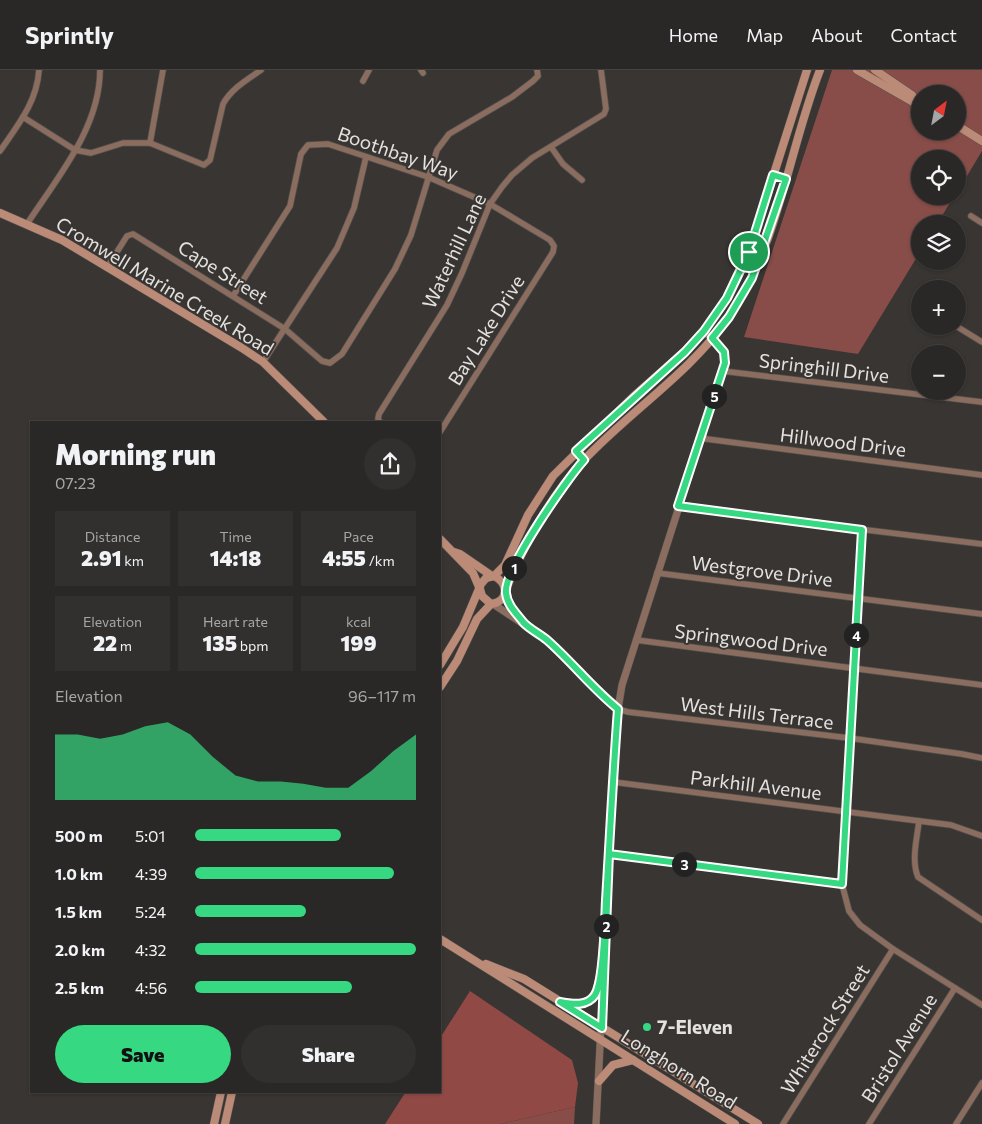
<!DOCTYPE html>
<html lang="en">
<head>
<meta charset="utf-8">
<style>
  :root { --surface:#2a2826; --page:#32302e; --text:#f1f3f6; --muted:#a5a6a7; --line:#464443; --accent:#36d881 }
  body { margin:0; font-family:Commissioner,sans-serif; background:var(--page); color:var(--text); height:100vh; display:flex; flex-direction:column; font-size:19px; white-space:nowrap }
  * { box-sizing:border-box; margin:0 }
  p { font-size:16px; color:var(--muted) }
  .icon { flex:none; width:28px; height:28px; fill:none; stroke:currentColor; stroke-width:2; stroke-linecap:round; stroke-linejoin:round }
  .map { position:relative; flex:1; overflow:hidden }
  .side { position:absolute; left:30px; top:351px; width:411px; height:672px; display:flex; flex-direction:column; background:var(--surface); border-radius:0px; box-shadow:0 1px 4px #0004,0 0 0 1px var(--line) }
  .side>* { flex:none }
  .needle { width:32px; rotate:32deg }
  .buttons { position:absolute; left:911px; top:15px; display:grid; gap:10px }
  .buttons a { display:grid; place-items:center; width:55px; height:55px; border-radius:50%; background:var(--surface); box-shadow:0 1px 4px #0004,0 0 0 1px var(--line); font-size:25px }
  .pin { position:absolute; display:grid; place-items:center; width:42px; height:42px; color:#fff; margin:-21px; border:2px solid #fff; border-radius:50%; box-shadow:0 1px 5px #0007 }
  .km { position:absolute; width:25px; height:25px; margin:-12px; border-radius:50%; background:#222; color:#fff; font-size:14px; line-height:25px; text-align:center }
  .round { display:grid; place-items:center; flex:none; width:52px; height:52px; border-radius:26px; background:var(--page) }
  .overview { display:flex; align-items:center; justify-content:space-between; height:85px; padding:0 25px }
  h1 { font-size:28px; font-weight:800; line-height:38px }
  .metrics { display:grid; grid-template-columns:repeat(3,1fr); gap:8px; height:85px; padding:5px 25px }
  .metrics div { display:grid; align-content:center; border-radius:0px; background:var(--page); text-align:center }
  .metrics b { font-size:21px; font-weight:800 }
  .metrics small { font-size:14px; font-weight:400 }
  .metrics p { font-size:14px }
  .chart { height:140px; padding:10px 25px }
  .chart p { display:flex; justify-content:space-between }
  .chart svg { width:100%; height:90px; margin-top:5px; fill:var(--accent); opacity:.7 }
  .primary-button { display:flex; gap:10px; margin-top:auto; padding:10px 25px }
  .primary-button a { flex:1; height:58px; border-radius:30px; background:var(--accent); color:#111; font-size:20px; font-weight:800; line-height:58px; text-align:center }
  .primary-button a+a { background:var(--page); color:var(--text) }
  ul { padding:0 25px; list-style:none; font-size:16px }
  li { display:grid; grid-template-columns:80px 60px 1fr; align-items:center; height:38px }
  li i { height:12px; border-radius:6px; background:var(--accent) }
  header { display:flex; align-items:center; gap:30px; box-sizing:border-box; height:70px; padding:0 25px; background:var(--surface); border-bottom:1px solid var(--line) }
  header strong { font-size:24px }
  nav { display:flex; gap:28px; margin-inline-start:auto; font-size:18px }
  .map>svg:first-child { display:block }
  .green { fill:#884d48; fill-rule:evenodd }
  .forest { fill:#914945 }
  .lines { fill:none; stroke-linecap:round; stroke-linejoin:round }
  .minor-casing { stroke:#54514e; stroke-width:7 }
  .tertiary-casing { stroke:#54514e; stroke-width:8 }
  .secondary-casing { stroke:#54514e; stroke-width:9 }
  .minor { stroke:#8b6d60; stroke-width:5.5 }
  .tertiary { stroke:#8b6d60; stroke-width:7 }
  .secondary { stroke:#bb8b77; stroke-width:8 }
  .route-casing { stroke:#fff; stroke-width:10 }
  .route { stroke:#36d881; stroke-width:6 }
  .poi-dot { fill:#36d881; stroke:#383532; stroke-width:2 }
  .labels { text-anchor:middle; stroke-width:4; stroke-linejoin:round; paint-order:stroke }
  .street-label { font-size:19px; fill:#e4e2e0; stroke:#383532 }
  .poi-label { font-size:19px; font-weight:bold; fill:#e4e2e0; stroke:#383532; text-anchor:start }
</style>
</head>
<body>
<header>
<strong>Sprintly</strong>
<nav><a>Home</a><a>Map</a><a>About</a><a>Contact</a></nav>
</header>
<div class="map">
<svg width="982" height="1054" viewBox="0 0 982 1054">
  <rect width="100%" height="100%" fill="#383532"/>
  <g class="green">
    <path d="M832,0h150v81l-24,40v-32h-38v37h34l-17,28h-17v28l-62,102 -114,-17zM920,24h38v37h-38z"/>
    <path d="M575,1037l-1,17h-74z"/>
  </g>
  <path class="forest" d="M470,921l102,69 6,23 -3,24 -75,17h-115l20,-31 35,-1v-54z"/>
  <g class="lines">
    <defs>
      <g id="minor">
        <path d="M421,0l2,3"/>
        <path d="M363,11l6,-11"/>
        <path d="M23,47l52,33 16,3 32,-10h27l54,22 6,-5 13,-56c9,-16 24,-24 38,-34"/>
        <path d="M150,73l13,-73"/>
        <path d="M551,77l12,17 19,16"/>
        <path d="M0,81c18,-26 37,-49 39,-81"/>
        <path d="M971,146l11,7"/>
        <path d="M27,154c30,-46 73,-96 73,-154"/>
        <path d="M108,196l19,-30 6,-2 152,95 37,32 8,2 12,-9 53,-85 16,-34 26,-85 12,-16 63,-37 21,-16 5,-5 -1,-6"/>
        <path d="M233,226l57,-90 11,-52 7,-9 20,-1 100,33 62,27 60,36 4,6 -1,6 -113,180"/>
        <path d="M919,233l1,1"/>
        <path d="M956,256l26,16"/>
        <path d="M263,292l74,-114 17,-40 12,-51"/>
        <path d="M722,301l260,31"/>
        <path d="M380,352l-2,-3 1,-5 68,-109 15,-32 28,-69 12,-17 10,-12 20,-17 72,-44 2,-5 -5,-39"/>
        <path d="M699,368l283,37"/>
        <path d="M678,437l304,37"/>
        <path d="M862,460l-20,354 7,27 11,14 33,24 89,56"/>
        <path d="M657,503l325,41"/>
        <path d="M636,570l346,45"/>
        <path d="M618,639l10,3 221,26 113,16 20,4"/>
        <path d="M613,712l338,43 31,11"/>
        <path d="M919,751c-2,18 -8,39 -1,56l64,43"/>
        <path d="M609,784l233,30"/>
        <path d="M783,1054l110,-175"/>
        <path d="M869,1054l86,-136"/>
        <path d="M956,1054l26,-41"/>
      </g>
      <g id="tertiary">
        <path d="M506,523l4,13 13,16"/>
        <path d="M493,534l53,35 59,59 13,11"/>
        <path d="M605,863l8,-151 5,-73 4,-24 103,-322 -3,-15 -18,-17"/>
        <path d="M596,1054l8,-156"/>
      </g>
      <g id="secondary">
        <path d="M857,0l63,36"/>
        <path d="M875,0l37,25"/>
        <path d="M958,56l24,15"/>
        <path d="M0,143l62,27 180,108 21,14 61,60"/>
        <path d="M440,469l33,34 6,14"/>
        <path d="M454,482l6,2 32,22"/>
        <path d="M480,519l2,7 9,8c19,-3 17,-21 3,-28"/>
        <path d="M506,519c18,-44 45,-94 78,-129 46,-49 106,-87 145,-143 49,-70 60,-168 91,-247"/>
        <path d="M440,595l23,-38 18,-43 5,-6 8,-2 11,-11 23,-50 25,-39 81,-80 51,-45 19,-20 23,-33 22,-46 58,-182"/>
        <path d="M440,617l17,-26 20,-42 14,-15"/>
        <path d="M440,869l295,185"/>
        <path d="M486,894l38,15 234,145"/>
        <path d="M564,932c7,1 16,3 23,0 16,-7 16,-58 18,-74"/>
        <path d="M599,1011l14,-16 20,-5"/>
        <path d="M214,1054l7,-32"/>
        <path d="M225,1054l7,-32"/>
      </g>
    </defs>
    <use href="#minor" class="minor-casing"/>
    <use href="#tertiary" class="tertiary-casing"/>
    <use href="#secondary" class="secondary-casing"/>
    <use href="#minor" class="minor"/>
    <use href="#tertiary" class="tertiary"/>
    <use href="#secondary" class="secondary"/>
  </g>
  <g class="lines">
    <defs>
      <path id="route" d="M749,182l-22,46 -23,33 -19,21 -109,99 8,9c-17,19 -81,110 -78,133 1,12 11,21 17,29 6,7 17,12 24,18 25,22 45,48 71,69 -5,64 -8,127 -12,191 -1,19 -2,81 -11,95 -8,12 -23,9 -35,7l42,26 7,-174 233,30 20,-354 -184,-24 47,-143 -1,-11 -12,-14 17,-21 23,-39 34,-99 -13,-4 -24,77"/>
    </defs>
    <use href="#route" class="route-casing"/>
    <use href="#route" class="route"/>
  </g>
  <circle class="poi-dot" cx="647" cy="957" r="5"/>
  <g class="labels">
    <g class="street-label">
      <text transform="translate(398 83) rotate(19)" y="7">Boothbay Way</text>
      <text transform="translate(454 181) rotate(-65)" y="7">Waterhill Lane</text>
      <text transform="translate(223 202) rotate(32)" y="7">Cape Street</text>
      <text transform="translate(165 216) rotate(31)" y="7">Cromwell Marine Creek Road</text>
      <text transform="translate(486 260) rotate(-58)" y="7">Bay Lake Drive</text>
      <text transform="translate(824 298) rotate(7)" y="7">Springhill Drive</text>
      <text transform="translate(843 372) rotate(7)" y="7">Hillwood Drive</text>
      <text transform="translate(762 501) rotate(7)" y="7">Westgrove Drive</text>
      <text transform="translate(751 570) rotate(7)" y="7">Springwood Drive</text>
      <text transform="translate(757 643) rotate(7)" y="7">West Hills Terrace</text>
      <text transform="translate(756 715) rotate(7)" y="7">Parkhill Avenue</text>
      <text transform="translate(825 959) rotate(-58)" y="7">Whiterock Street</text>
      <text transform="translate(899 978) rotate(-58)" y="7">Bristol Avenue</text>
      <text transform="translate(679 999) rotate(32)" y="7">Longhorn Road</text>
    </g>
    <g class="poi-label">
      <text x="657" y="964">7-Eleven</text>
    </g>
  </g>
</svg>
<div class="buttons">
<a><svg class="needle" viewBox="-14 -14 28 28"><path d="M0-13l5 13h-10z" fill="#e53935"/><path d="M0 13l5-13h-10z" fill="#a5a6a7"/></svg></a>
<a><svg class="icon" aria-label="locate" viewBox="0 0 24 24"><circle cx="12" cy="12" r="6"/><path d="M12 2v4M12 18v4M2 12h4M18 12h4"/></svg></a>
<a><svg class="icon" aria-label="layers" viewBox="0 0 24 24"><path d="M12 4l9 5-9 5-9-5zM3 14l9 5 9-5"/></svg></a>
<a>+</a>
<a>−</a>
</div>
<div class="pin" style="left:749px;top:182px;background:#1e9e55"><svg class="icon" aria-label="arrive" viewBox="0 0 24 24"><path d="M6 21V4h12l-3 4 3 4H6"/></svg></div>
<b class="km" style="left:514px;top:498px">1</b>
<b class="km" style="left:606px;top:856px">2</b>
<b class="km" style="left:684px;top:794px">3</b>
<b class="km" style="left:856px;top:565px">4</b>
<b class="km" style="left:714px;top:326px">5</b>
<section class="side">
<div class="overview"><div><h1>Morning run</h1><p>07:23</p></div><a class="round"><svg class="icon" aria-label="share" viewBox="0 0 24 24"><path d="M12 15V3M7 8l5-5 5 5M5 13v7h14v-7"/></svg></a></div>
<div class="metrics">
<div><p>Distance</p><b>2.91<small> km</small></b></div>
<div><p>Time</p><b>14:18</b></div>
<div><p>Pace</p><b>4:55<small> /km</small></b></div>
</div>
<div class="metrics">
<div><p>Elevation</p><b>22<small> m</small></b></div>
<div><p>Heart rate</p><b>135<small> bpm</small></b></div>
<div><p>kcal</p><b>199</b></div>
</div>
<div class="chart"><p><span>Elevation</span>96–117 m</p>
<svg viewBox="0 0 160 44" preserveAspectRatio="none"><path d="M0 44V12L10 12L20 14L30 12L40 8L50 6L60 12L70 23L80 32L90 35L100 35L110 36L120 38L130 38L140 30L150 20L160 12V44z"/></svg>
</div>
<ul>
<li><b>500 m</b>5:01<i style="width:66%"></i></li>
<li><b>1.0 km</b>4:39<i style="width:90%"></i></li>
<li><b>1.5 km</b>5:24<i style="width:50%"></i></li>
<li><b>2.0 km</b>4:32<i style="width:100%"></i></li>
<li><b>2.5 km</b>4:56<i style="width:71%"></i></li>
</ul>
<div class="primary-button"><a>Save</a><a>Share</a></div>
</section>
</div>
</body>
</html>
